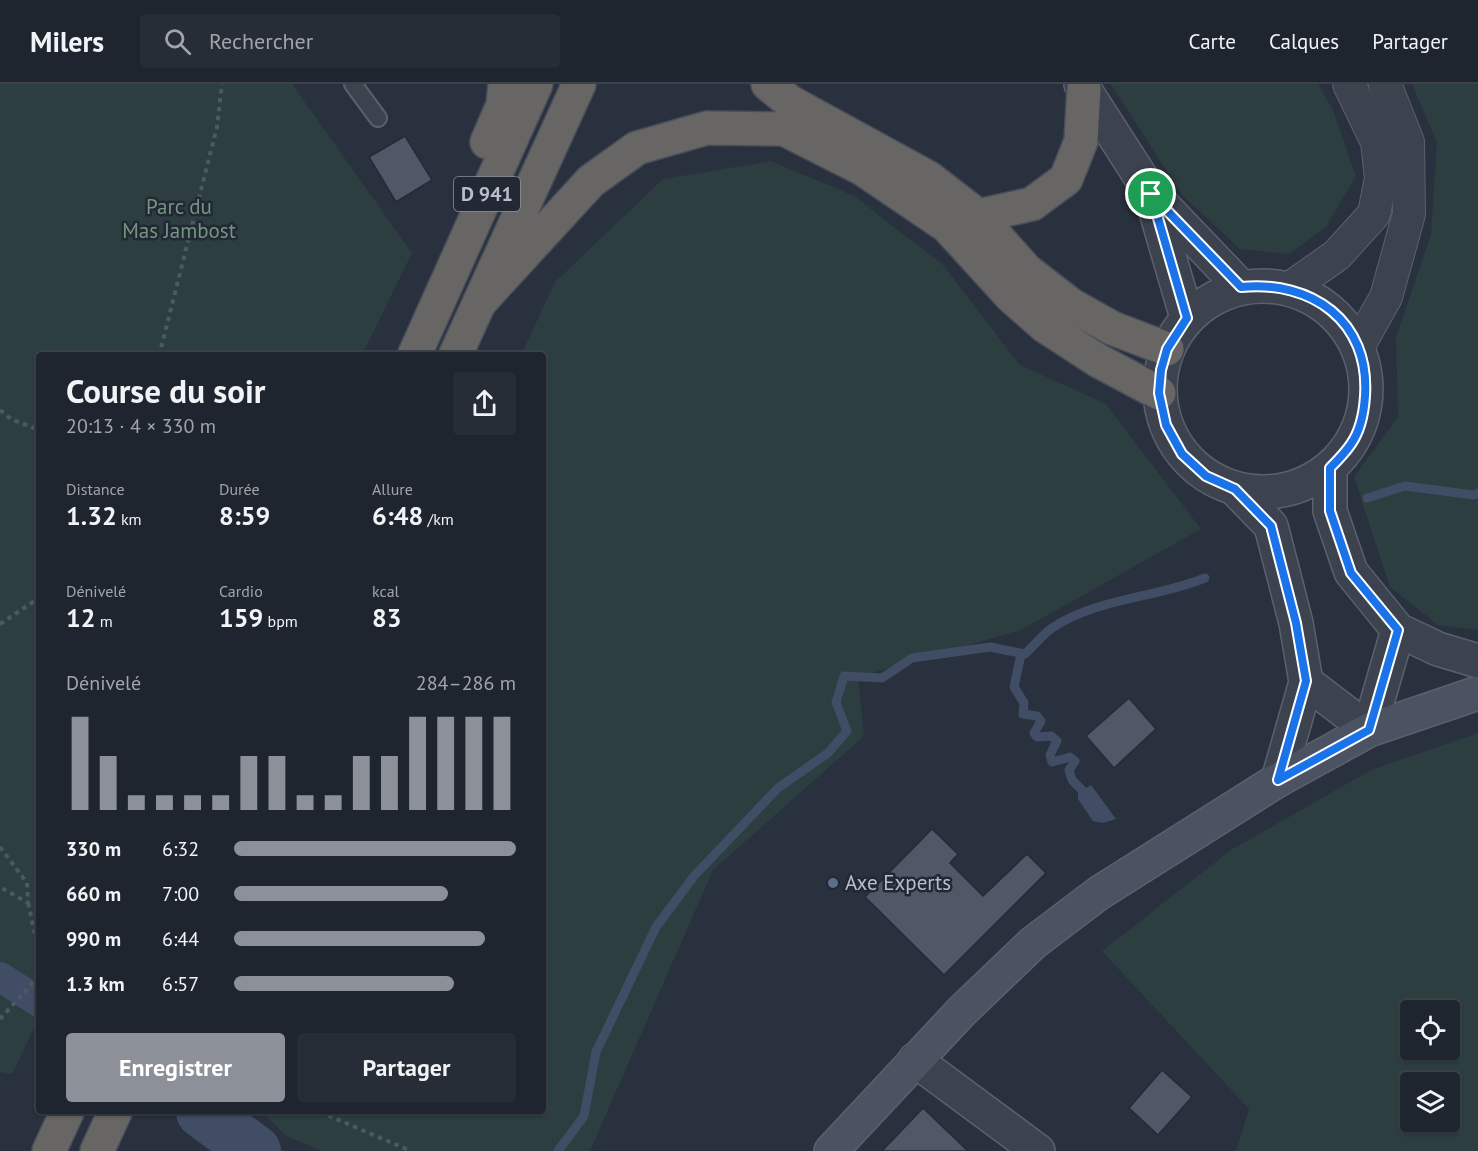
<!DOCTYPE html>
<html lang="fr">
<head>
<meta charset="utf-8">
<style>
  :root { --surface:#1f252e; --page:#272d36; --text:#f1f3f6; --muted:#a1a5aa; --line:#3c424a; --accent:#8c9099 }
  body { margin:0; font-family:"PT Sans",sans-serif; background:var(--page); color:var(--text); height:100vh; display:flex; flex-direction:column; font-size:22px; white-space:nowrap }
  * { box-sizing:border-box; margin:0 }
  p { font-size:20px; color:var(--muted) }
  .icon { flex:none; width:33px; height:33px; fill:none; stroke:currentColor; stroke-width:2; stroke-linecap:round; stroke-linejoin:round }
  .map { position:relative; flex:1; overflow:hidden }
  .sheet { position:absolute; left:36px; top:268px; width:510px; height:762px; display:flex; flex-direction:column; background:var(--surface); border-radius:6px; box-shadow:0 2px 4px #0004,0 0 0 2px var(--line) }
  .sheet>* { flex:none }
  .tools { position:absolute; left:1400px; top:916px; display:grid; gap:12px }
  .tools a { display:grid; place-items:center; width:60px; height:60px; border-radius:6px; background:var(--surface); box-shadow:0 2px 4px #0004,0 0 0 2px var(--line); font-size:30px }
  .pin { position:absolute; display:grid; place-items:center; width:51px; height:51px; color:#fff; margin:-26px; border:3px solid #fff; border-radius:50%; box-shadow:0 2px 6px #0007 }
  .round { display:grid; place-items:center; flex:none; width:63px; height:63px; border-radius:6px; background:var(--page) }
  .overview { display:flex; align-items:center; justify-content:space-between; height:102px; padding:0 30px }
  h1 { font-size:33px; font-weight:800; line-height:45px }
  .metrics { display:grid; grid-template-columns:repeat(3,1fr); gap:9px; height:102px; padding:6px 30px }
  .metrics div { display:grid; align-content:center }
  .metrics b { font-size:26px; font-weight:800 }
  .metrics small { font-size:16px; font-weight:400 }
  .metrics p { font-size:16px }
  .chart { height:168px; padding:12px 30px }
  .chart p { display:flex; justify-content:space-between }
  .chart svg { width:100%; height:108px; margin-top:6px; stroke:var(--accent); stroke-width:6 }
  .button { display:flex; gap:12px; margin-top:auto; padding:12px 30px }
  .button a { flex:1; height:69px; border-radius:6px; background:var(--accent); color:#fff; font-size:24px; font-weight:800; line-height:69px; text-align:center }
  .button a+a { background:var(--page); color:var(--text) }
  ul { padding:0 30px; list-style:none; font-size:20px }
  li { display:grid; grid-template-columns:96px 72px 1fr; align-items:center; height:45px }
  li i { height:15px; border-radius:8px; background:var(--accent) }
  header { display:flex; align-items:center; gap:36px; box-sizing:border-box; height:84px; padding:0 30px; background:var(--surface); border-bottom:2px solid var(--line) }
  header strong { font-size:28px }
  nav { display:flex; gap:33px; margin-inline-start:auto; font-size:21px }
  .search { width:420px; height:54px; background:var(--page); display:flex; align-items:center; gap:15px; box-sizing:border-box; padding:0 21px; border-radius:6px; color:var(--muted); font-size:22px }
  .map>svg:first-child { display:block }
  .green { fill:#2c3e40; fill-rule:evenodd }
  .water { fill:#414d65 }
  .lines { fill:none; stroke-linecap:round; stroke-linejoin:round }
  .stream { stroke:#414d65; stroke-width:9 }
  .canal { stroke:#414d65; stroke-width:30 }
  .river { stroke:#414d65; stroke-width:52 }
  .building { fill:#505867; stroke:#242a36; stroke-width:1.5 }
  .service-casing { stroke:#5b616c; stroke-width:20 }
  .minor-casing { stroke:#5b616c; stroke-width:34 }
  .tertiary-casing { stroke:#5b616c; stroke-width:36 }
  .secondary-casing { stroke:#5b616c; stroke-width:36 }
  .trunk-casing { stroke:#484e59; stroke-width:36 }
  .path { stroke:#4b5a5e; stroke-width:4; stroke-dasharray:4.5 4.5; stroke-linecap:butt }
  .service { stroke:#3d434e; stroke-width:16 }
  .minor { stroke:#3d434e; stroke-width:32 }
  .tertiary { stroke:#3d434e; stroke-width:33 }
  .secondary { stroke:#4b5261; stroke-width:33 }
  .trunk { stroke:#676664; stroke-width:33 }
  .route-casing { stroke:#fff; stroke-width:12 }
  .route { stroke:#1a73e8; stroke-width:8 }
  .service-dot { fill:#5c6f8a; stroke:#222834; stroke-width:2 }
  .labels { text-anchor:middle; stroke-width:5; stroke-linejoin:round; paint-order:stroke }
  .shield { fill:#222834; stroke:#8c919c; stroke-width:1.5 }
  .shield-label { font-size:20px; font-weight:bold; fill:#b9bec9 }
  .park-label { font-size:21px; fill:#73977e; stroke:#222834 }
  .poi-label { font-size:21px; fill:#b9bec9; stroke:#222834; text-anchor:start }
</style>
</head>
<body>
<header>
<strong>Milers</strong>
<div class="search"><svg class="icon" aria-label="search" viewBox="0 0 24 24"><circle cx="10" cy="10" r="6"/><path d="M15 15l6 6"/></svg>Rechercher</div>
<nav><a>Carte</a><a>Calques</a><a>Partager</a></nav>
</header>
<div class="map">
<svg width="1478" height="1067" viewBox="0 0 1478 1067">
  <rect width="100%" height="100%" fill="#29313e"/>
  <g class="green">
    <path d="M0,0h292l120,169 -50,102 -323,1v662l-27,56 -12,-2z"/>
    <path d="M1111,0h207l15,26 23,66 -30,51 -37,27 -49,-5 -58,-54z"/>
    <path d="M1412,0h66v546l-40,-5 -48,-38 -36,-110 44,-60 -2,-79 35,-104 6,-91z"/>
    <path d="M771,77l83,35 89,69 77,100 86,39 95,125 -180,101 -163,47 6,59 -151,134 -123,281h-268l-36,-15 -23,-24h280v-756l-22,-1 34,-73 108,-103z"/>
    <path d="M1478,649v418h-242l13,-42 -147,-158 129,-101 140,-80zM1410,927h39v39h-39zM1410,999h39v39h-39z"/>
  </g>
  <path class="water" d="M1091,701l25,34 -13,4 -10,-2 -15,-22v-6z"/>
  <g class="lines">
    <g class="stream">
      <path d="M1367,414l38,-12 69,9 4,-2"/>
      <path d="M1021,570l-7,33 10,16 -1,11 14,2 4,5 -7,12 3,4 14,-1 6,5 -7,14 2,7 18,-5 5,4 -6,9 3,10 13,13"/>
      <path d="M558,1067l26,-35 12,-64 60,-125 38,-51 84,-88 50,-35 19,-22 -11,-29 8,-26 38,2 30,-20 78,-11 35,7c9,-8 17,-19 27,-26 45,-30 104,-30 153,-50"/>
    </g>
    <path class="canal" d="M0,893l39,25"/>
    <path class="river" d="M202,1028l53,39"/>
  </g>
  <g class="building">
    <path d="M405,52l27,44 -36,22 -27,-45z"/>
    <path d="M1129,614l27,31 -42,39 -28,-32z"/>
    <path d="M932,745l26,25 -8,9 33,33 44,-42 19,19 -102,102 -79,-78z"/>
    <path d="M1162,986l30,27 -34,38 -29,-27z"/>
    <path d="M923,1024l45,43h-86z"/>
  </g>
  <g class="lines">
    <defs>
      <path id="service" d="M353,0l25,34"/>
      <g id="minor">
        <path d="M1290,204l47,-33 37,-41 7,-36 -4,-36 -28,-58"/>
        <path d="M1358,263l28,-50 23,-83 -1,-72 -23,-58"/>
      </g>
      <g id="tertiary">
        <path d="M1081,0l70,109 90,94"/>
        <path d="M1152,114l35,120"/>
        <circle cx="1263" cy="305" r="103"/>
        <path d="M1330,384v43l21,61 47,58 40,19 40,12"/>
        <path d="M1235,405l36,37 25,97 10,59 -28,98"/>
        <path d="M1306,598l63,48 29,-100"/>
        <path d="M915,976l123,91"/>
      </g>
      <path id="secondary" d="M831,1067l131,-140 71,-68 66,-50 179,-113 91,-50 109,-37"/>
      <g id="trunk">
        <path d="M768,0l22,18 139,76 49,38 48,54 45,35 41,23 55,21"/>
        <path d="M487,58l16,-37 2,-21"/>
        <path d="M978,132l54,-12 34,-25 15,-38 3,-53"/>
        <path d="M480,218l111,-121 46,-33 70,-20 77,1 79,40 84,57 65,71 33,29 52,34 62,33"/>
        <path d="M414,272l122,-272"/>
        <path d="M455,272l124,-272"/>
        <path d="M49,1067l18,-39"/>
        <path d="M97,1067l18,-39"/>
      </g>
    </defs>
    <use href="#service" class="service-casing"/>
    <use href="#minor" class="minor-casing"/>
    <use href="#tertiary" class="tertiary-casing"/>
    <use href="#secondary" class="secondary-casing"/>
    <use href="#trunk" class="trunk-casing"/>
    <g class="path">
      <path d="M159,272l58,-229 5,-43"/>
      <path d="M0,326l11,9 28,11"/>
      <path d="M0,540l39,-26"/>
      <path d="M0,763l27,36 1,20 -28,-16"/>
      <path d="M28,819l11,49"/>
      <path d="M0,935l39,-43"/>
      <path d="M320,1028l91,39"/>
    </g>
    <use href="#service" class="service"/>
    <use href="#minor" class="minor"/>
    <use href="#tertiary" class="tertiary"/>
    <use href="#secondary" class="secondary"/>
    <use href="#trunk" class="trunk"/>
  </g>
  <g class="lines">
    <defs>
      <path id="route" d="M1151,110l90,93c71,-7 129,34 124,109 -1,16 -5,35 -14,48 -6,9 -14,17 -21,24v43l21,62 47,57 -29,100 -91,50 28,-99 -10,-58 -25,-97 -36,-37 -29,-13 -24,-22 -16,-29 -7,-32 2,-23 6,-21 20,-31z"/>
    </defs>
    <use href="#route" class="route-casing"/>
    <use href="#route" class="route"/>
  </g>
  <circle class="service-dot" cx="833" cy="799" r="6"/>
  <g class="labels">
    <rect class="shield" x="454" y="93" width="66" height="34" rx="4.5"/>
    <g class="shield-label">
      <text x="487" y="117">D 941</text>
    </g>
    <g class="park-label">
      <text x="179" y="130">Parc du<tspan x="179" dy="24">Mas Jambost</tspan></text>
    </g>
    <g class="poi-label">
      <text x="845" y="806">Axe Experts</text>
    </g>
  </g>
</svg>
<div class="tools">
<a><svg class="icon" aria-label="locate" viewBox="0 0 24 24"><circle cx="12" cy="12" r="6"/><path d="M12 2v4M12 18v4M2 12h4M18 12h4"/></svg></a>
<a><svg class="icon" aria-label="layers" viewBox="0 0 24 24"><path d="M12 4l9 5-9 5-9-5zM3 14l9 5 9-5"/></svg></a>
</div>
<div class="pin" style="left:1151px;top:110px;background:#1e9e55"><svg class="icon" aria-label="arrive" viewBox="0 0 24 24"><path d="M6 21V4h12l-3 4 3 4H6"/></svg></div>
<section class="sheet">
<div class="overview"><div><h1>Course du soir</h1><p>20:13 · 4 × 330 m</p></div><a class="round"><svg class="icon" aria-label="share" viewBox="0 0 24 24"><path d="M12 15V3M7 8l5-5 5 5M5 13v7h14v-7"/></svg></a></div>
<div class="metrics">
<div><p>Distance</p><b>1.32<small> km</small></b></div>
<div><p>Durée</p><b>8:59</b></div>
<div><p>Allure</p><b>6:48<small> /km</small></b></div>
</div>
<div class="metrics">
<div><p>Dénivelé</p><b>12<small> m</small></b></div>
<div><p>Cardio</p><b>159<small> bpm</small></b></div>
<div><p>kcal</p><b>83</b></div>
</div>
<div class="chart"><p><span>Dénivelé</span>284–286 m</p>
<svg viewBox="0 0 160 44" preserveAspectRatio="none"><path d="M5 44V6M15 44V22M25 44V38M35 44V38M45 44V38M55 44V38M65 44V22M75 44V22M85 44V38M95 44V38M105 44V22M115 44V22M125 44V6M135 44V6M145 44V6M155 44V6"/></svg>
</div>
<ul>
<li><b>330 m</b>6:32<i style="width:100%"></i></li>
<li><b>660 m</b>7:00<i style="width:76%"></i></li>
<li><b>990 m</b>6:44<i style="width:89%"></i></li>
<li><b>1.3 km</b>6:57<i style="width:78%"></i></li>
</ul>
<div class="button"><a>Enregistrer</a><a>Partager</a></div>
</section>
</div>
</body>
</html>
